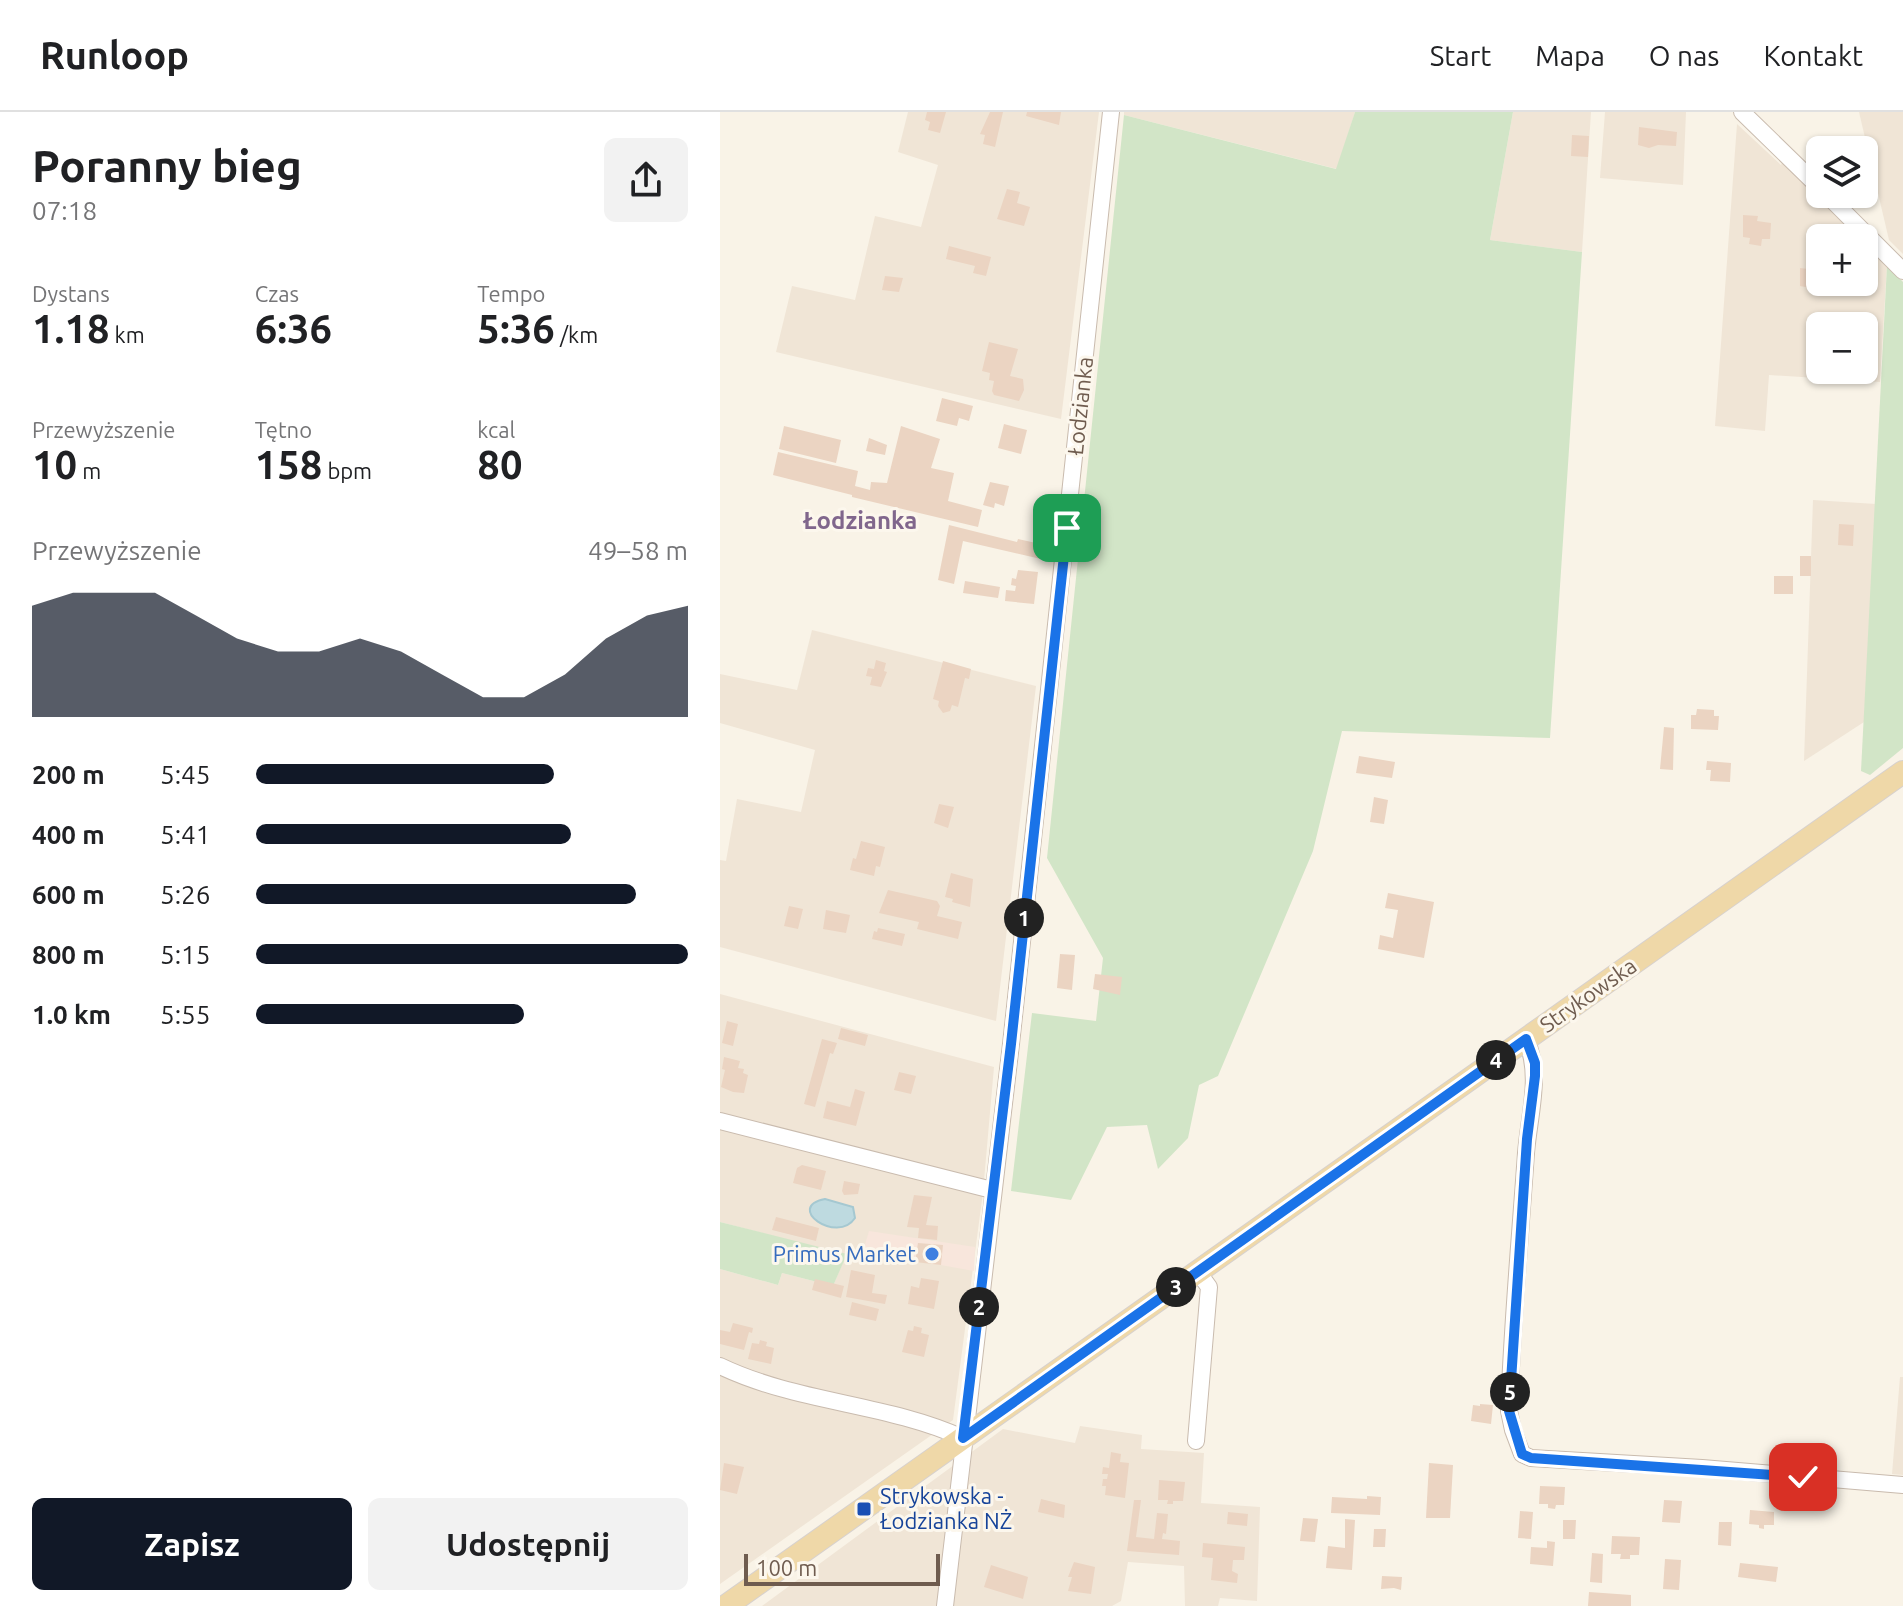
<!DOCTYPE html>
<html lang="pl">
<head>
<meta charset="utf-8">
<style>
  :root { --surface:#fff; --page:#f2f2f2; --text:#202124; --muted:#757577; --line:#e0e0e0; --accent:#111827 }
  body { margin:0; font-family:Ubuntu,sans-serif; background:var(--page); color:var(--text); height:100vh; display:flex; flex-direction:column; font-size:30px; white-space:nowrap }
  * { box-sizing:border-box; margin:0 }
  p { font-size:26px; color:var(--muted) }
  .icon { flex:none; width:44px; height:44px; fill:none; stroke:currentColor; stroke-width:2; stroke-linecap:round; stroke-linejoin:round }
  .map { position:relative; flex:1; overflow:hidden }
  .sheet { display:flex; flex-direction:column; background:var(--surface); width:720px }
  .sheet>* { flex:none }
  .tools { position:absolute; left:1086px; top:24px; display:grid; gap:16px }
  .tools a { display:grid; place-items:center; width:72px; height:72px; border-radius:12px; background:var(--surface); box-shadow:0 2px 6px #0004; font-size:40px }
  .scale { position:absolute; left:24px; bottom:20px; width:196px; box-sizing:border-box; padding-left:8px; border:4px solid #6f5c4f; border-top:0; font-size:22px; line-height:28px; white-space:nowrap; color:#6f5c4f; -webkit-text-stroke:6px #fcf7ed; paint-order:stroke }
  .pin { position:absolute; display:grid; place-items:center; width:68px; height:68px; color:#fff; margin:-34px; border-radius:16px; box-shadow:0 4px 12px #0006 }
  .km { position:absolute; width:40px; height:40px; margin:-20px; border-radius:50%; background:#222; color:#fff; font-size:22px; line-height:40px; text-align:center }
  .round { display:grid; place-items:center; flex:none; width:84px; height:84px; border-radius:12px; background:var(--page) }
  .headline { display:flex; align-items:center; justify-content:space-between; height:136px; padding:0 32px }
  h1 { font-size:44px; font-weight:600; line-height:60px }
  .metrics { display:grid; grid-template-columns:repeat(3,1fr); gap:12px; height:136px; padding:8px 32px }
  .metrics div { display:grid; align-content:center }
  .metrics b { font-size:40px; font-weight:600 }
  .metrics small { font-size:22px; font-weight:400 }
  .metrics p { font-size:22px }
  .chart { height:224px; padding:16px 32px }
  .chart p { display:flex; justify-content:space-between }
  .chart svg { width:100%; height:144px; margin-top:8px; fill:var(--accent); opacity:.7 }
  .action { display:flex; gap:16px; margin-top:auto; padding:16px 32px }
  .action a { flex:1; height:92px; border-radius:12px; background:var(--accent); color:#fff; font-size:32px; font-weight:600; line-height:92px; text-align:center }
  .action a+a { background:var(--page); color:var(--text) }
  ul { padding:0 32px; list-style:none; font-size:26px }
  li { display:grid; grid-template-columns:128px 96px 1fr; align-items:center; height:60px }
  li i { height:20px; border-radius:10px; background:var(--accent) }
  header { display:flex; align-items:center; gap:48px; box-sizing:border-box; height:112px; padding:0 40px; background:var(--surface); border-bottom:2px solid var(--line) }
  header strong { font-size:38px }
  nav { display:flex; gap:44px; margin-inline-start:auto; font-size:28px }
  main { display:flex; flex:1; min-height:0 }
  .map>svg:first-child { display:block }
  .residential { fill:#f0e5d6; fill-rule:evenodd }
  .commercial { fill:#f8e6dc }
  .green { fill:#d2e5c7 }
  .water { fill:#bedae0; stroke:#a5c8d1; stroke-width:2 }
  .building { fill:#ebd4c2 }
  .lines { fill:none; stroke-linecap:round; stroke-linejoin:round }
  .minor-casing { stroke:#c9bbae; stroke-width:18 }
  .major-casing { stroke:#d7d1ce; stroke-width:24 }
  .minor { stroke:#fff; stroke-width:16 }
  .major { stroke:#efd8a8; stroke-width:22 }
  .route-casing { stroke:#fff; stroke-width:16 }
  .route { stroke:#1a73e8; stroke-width:10 }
  .shop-dot { fill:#3f7fe0; stroke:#fcf7ed; stroke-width:3 }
  .transit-dot { fill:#1a4fb4; stroke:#fcf7ed; stroke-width:3 }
  .labels { text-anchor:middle; stroke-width:6; stroke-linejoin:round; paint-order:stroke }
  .street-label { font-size:22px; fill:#6f5c4f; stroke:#fcf7ed }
  .shop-label { font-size:22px; fill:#366cbe; stroke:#fcf7ed; text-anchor:end }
  .transit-label { font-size:22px; fill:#164399; stroke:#fcf7ed; text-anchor:start }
  .neighbourhood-label { font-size:24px; font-weight:bold; fill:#80668c; stroke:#fcf7ed }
</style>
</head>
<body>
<header>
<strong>Runloop</strong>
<nav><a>Start</a><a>Mapa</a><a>O nas</a><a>Kontakt</a></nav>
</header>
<main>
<section class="sheet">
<div class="headline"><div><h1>Poranny bieg</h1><p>07:18</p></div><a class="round"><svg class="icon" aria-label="share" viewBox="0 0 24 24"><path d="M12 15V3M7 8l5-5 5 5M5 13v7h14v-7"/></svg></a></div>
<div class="metrics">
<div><p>Dystans</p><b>1.18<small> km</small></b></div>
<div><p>Czas</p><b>6:36</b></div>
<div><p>Tempo</p><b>5:36<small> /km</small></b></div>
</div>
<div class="metrics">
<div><p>Przewyższenie</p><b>10<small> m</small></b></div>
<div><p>Tętno</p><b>158<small> bpm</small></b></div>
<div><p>kcal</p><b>80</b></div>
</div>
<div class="chart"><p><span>Przewyższenie</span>49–58 m</p>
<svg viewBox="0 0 160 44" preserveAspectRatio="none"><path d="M0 44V10L10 6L20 6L30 6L40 13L50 20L60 24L70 24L80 20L90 24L100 31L110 38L120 38L130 31L140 20L150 13L160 10V44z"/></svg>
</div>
<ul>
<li><b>200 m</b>5:45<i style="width:69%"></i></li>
<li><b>400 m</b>5:41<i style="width:73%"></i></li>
<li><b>600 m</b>5:26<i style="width:88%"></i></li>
<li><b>800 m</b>5:15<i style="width:100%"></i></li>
<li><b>1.0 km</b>5:55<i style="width:62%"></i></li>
</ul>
<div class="action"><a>Zapisz</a><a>Udostępnij</a></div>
</section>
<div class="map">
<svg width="1183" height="1494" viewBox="0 0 1183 1494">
  <rect width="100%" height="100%" fill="#f9f3e7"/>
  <g class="residential">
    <path d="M188,0h191l-38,307 -285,-67 16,-66 63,14 20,-84 46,11 17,-62 -40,-13z"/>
    <path d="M404,0h231l-18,57 -213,-54z"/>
    <path d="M793,0h78l-9,140 -92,-12z"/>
    <path d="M885,0h81l-3,73 -83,-7z"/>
    <path d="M1139,0h44v142l-14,-14z"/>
    <path d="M1017,12l44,41 2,-4 77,77h-40v44h44v-40l23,23 -7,117 -111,-7 -4,56 -50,-5zM1100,214h44v44h-44z"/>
    <path d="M1093,388l63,4 -12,218 -60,39z"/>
    <path d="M92,518l224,56 -40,335 -276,-74v-87l6,1 11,-62 64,13 14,-62 -95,-27v-49l77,16z"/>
    <path d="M0,882l274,73 -11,125 -30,228 -233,164v-315l58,16 4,-12 51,13 13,-31 -126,-33z"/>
    <path d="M1180,1265h3v98l-11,-1z"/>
    <path d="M360,1314l62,9 -1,14 63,4 -3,50 59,4 -3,94 -37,-3 -2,8h-33l-1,-40 -56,-4 -7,39 -9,5h-350l241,-177 72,14z"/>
  </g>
  <path class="commercial" d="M149,1119l106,16 -1,24 -111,-20z"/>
  <g class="green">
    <path d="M635,0h158l-23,128 92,12 -32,486 -208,-7 -29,120 -95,225 -19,9 -11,53 -30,31 -11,-44 -40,2 -36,73 -60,-9 21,-178 64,8 7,-63 -56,-100 77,-743 212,54z"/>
    <path d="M1167,153l16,17v466l-33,27 -9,-4z"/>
    <path d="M0,1110l127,32 -14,32 -51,-13 -4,12 -58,-16z"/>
  </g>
  <path class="water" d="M105,1087l28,8 2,11c-18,27 -71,-11 -30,-19z"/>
  <g class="building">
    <path d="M207,0h19l-6,21 -12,-3 2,-8 -5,-2z"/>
    <path d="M270,0h13l-8,35 -12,-3 2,-9 -5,-1z"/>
    <path d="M307,0h34l-2,13 -33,-9z"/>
    <path d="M919,15l38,5 -1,14 -18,-1 -9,3 -11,-3z"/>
    <path d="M852,23l17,1 -1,21 -17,-1z"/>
    <path d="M287,77l13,3 -3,11 13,4 -6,19 -27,-7z"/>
    <path d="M1023,103l15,1 -1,5 14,2 -1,16h-8l-1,7 -12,-2 1,-6 -7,-1z"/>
    <path d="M229,134l42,11 -5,19 -13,-3 2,-7 -29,-7z"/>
    <path d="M1080,156l17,2 -1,19 -16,-3z"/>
    <path d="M165,164l18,2 -4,14 -17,-2z"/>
    <path d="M269,230l29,7 -8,27 13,3 1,11 -5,11 -25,-6 -2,-4 2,-10 -5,-1 1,-7 -8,-2z"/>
    <path d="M222,286l31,8 -4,15 -10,-3 -2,8 -21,-5z"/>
    <path d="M284,312l23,6 -6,24 -23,-6z"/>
    <path d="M64,314l57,14 -5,23 -57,-14z"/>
    <path d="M181,314l39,13 -9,29 23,5 -6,28 34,9 -4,17 -126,-30v-2l-79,-20 5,-23 80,19 -3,15 15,4 1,-8 16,1z"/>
    <path d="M149,326l18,7 -2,10 -19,-4z"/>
    <path d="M270,370l19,4 -5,20 -9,-3 -1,5 -11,-3z"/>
    <path d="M1119,412l15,1 -1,21 -15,-1z"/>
    <path d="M229,413l68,17 1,-3 27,6 1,6h-2l-3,8 -78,-18 -9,43 -16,-4z"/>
    <rect x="1080" y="444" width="11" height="20"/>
    <path d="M298,458l20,2 -4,32 -29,-3 1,-11 9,1 1,-5 -5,-1 1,-7 4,1z"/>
    <rect x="1054" y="464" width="19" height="18"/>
    <path d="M245,469l35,6 -2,11 -35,-5z"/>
    <path d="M156,548l10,3 -2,8 3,1 -6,15 -11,-2 2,-8 -6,-1 2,-8 6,1z"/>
    <path d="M223,549l28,8 -2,10 -4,-1 -7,29 -6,-2 -2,6 -7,2 -5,-7 1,-5 -6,-2z"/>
    <path d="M977,597l17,1v6h5l-1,14 -27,-1v-14h5z"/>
    <path d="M944,615l10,1 -1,42 -13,-1z"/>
    <path d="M639,644l36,6 -3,16 -36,-5z"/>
    <path d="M987,649l24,2 -1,19 -20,-1 1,-11h-5z"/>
    <path d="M654,685l14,3 -4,24 -14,-2z"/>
    <path d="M219,692l15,3 -6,21 -14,-5z"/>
    <path d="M141,729l24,6 -5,20 -4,-1 -2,10 -24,-6 3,-12 3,1z"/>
    <path d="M231,761l22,6 -3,28 -18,-5 1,-3 -8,-2z"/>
    <path d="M168,778l49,11 3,5 -3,10 25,6 -4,17 -41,-10 2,-7 -40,-9z"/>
    <path d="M668,781l46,9 -10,56 -46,-9 2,-14 13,3 5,-28 -13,-2z"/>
    <path d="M69,794l14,3 -5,20 -14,-3z"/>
    <path d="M106,798l24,5 -4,18 -23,-4z"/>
    <path d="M158,816l27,6 -3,12 -30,-7 2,-8 3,1z"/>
    <path d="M340,842l15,1 -3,35 -15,-2z"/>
    <path d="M375,862l27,3 -2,18 -27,-6z"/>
    <path d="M7,909l11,3 -5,22 -11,-3z"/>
    <path d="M121,916l27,7 -3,11 -27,-7z"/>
    <path d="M102,927l15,4 -4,11 -3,-1 -15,54 -11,-3z"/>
    <path d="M4,945l16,4 -2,7 6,1 -1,4 5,2 -4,18 -11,-1 -12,-5 4,-17 -3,-1z"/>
    <path d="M179,960l17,4 -5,18 -17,-4z"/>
    <path d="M135,977l10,3 -9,34 -33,-8 4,-17 23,6z"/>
    <path d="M82,1053l24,6 -5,19 -28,-7 4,-15z"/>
    <path d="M124,1069l16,3 -2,10 -14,1 -2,-4z"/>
    <path d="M194,1083l18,2 -6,28 12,1 -1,14 -19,-2 1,-10 -12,-1z"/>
    <path d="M56,1105l43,11 -3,13 -44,-11z"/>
    <path d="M198,1131l25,2 -2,20 -26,-3z"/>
    <path d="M131,1158l24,5 -3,18 15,2 -2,9 -39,-7z"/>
    <path d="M201,1166l18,3 -5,28 -26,-5 3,-18 8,2z"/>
    <path d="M95,1167l29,7 -3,12 -29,-8z"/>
    <path d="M132,1190l27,7 -3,12 -27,-6z"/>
    <path d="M13,1211l20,5 -1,5 -3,-1 -5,18 -24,-6v-14l10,2z"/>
    <path d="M194,1214l8,2 -1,5 8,2 -5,22 -22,-5 6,-22 5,1z"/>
    <path d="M40,1228l7,2 -1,4 8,2 -3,16 -23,-5 4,-16 7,1z"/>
    <path d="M760,1292l13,1 -2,19 -20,-3 2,-16 7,1z"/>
    <path d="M391,1340l10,2 -1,8 9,1 -4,35 -20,-3 1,-9h-4l1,-7h4l1,-5h-6l1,-7 6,1z"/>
    <path d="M4,1351l20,4 -7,27 -17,-4z"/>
    <path d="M709,1351l24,2 -3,53h-24z"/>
    <path d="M439,1368l26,2 -2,19h-10v3h-6l1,-4h-10z"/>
    <path d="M820,1374l25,1 -1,18h-8l-1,4 -7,-1v-4h-9z"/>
    <path d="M647,1384l14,1 -1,18 -49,-2 1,-16 35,2z"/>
    <path d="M321,1387l24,6 -1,13 -26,-6z"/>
    <path d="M414,1388h7l-5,37 18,2 3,-26 11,1 -2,20 -3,-1 -1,6 18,2 -1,14 -52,-4z"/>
    <path d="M944,1388l18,1 -2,22 -18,-1z"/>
    <path d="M1030,1398l24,2v13h-10v4l-5,-1v-3l-10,-1z"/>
    <path d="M800,1399l13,1 -2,27 -13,-1z"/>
    <path d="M508,1400l20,2 -1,12 -20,-2z"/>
    <path d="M583,1406l15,1 -3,23 -15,-1z"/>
    <path d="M625,1407l10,1 -3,50 -26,-2 2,-22 17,2z"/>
    <path d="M843,1408h13l-1,19h-12z"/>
    <path d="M999,1410h13l-1,24 -13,-1z"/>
    <path d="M654,1417h12l-1,18h-12z"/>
    <path d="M892,1424l28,1 -1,18h-9v4h-10l1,-5h-10z"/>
    <path d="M827,1429l8,1 -2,24 -23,-2 1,-17 16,1z"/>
    <path d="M483,1431l42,4 -1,13h-11l-1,11 6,3 -1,9 -26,-3 2,-22 -11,-1z"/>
    <path d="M872,1441l11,1 -1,29 -12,-1z"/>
    <path d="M945,1447l16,1 -2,30 -16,-1z"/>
    <path d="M354,1450l21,5 -4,27 -23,-3 4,-14h-4z"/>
    <path d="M1020,1451l38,4 -2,15 -38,-5z"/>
    <path d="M271,1453l37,12 -5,22 -39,-12z"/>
    <path d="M662,1464l20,1 -1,13 -7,-2 -13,1z"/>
    <path d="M869,1480l42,3v11h-43z"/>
  </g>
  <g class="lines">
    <defs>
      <g id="minor">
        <path d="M1022,0l78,76"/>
        <path d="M1106,82l77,77"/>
        <path d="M806,927c16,36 3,76 0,114 -6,86 -14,172 -17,258l4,19 9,24 9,4 171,10 201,17"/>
        <path d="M0,1009l272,69"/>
        <path d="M0,1254c77,37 166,37 243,72"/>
        <path d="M476,1329l13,-154 -11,-15"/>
        <path d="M225,1494l66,-562 100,-932"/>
      </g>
      <path id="major" d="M6,1494l1177,-834"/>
    </defs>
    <use href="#minor" class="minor-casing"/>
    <use href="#major" class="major-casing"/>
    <use href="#minor" class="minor"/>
    <use href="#major" class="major"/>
  </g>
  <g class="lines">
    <defs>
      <path id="route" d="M347,416l-56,516 -48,394 563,-399 9,24v13l-8,63 -18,272 13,43 9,4 272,19"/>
    </defs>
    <use href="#route" class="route-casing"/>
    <use href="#route" class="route"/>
  </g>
  <circle class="shop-dot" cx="212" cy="1142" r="8"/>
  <rect class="transit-dot" x="136" y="1389" width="16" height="16" rx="4"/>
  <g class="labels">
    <g class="street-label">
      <text transform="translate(360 294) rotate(-84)" y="8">Łodzianka</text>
      <text transform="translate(868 883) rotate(-35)" y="8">Strykowska</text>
    </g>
    <g class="shop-label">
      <text x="196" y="1150">Primus Market</text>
    </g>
    <g class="transit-label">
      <text x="160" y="1392">Strykowska -<tspan x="160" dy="25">Łodzianka NŻ</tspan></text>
    </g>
    <g class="neighbourhood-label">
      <text x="140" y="417">Łodzianka</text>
    </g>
  </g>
</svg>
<div class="tools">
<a><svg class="icon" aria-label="layers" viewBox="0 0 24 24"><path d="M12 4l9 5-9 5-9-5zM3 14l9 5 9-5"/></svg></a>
<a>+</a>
<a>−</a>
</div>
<div class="scale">100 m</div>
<div class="pin" style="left:347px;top:416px;background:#1e9e55"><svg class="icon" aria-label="arrive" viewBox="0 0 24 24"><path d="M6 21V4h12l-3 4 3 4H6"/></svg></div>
<div class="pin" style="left:1083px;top:1365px;background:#d93025"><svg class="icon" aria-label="check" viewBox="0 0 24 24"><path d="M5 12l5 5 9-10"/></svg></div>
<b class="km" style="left:304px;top:806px">1</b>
<b class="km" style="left:259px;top:1195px">2</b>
<b class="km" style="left:456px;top:1175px">3</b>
<b class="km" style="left:776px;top:948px">4</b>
<b class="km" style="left:790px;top:1280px">5</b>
</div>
</main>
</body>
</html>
